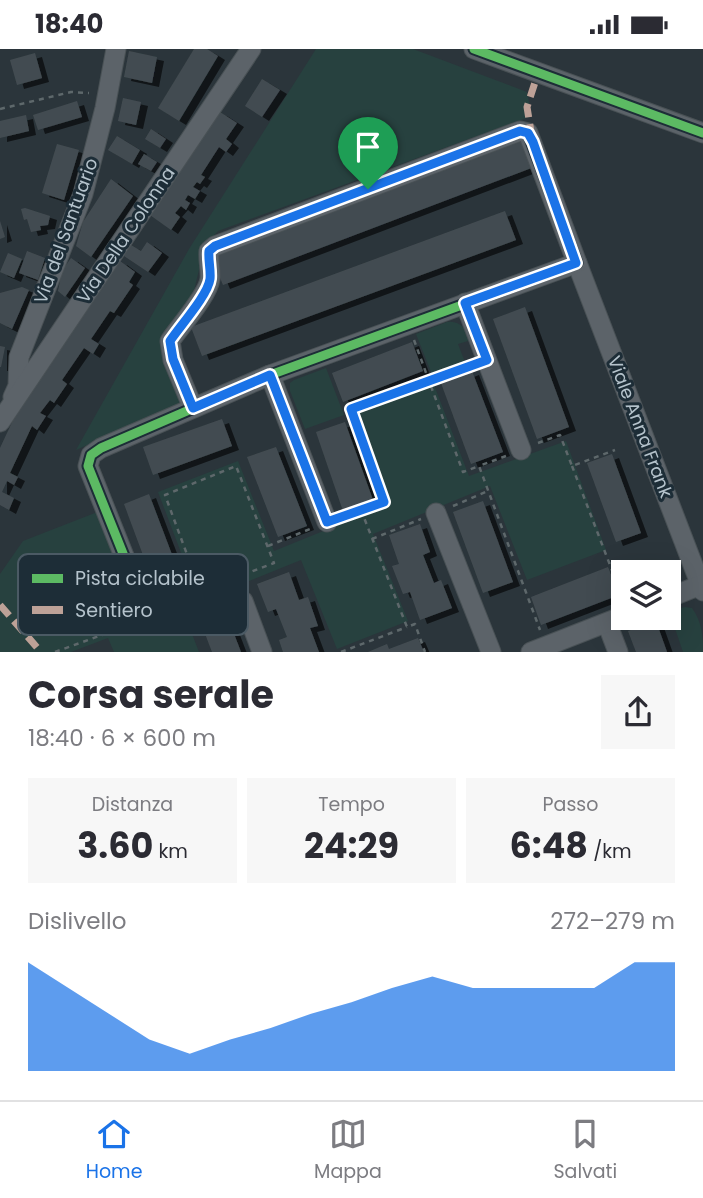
<!DOCTYPE html>
<html lang="it">
<head>
<meta charset="utf-8">
<style>
  :root { --surface:#fff; --page:#f7f7f7; --text:#2b2b33; --muted:#7c7c81; --line:#e1e1e2; --accent:#1a73e8 }
  body { margin:0; font-family:Poppins,sans-serif; background:var(--page); color:var(--text); height:100vh; display:flex; flex-direction:column; font-size:26px; white-space:nowrap }
  * { box-sizing:border-box; margin:0 }
  p { font-size:23px; color:var(--muted) }
  .icon { flex:none; width:38px; height:38px; fill:none; stroke:currentColor; stroke-width:2; stroke-linecap:round; stroke-linejoin:round }
  .map { position:relative; height:603px; overflow:hidden }
  .drawer { display:flex; flex-direction:column; background:var(--surface); flex:1 }
  .drawer>* { flex:none }
  .tools { position:absolute; left:611px; top:511px; display:grid; gap:14px }
  .tools a { display:grid; place-items:center; width:70px; height:70px; border-radius:0px; background:var(--surface); box-shadow:0 7px 28px #0002; font-size:35px }
  .pin { position:absolute; display:grid; place-items:center; width:60px; height:60px; color:#fff; margin:-72px -30px; border-radius:50% 50% 50% 0; rotate:-45deg; box-shadow:0 0 7px #0007 }
  .pin .icon { rotate:45deg }
  .round { display:grid; place-items:center; flex:none; width:74px; height:74px; border-radius:0px; background:var(--page) }
  .headline { display:flex; align-items:center; justify-content:space-between; height:119px; padding:0 28px }
  h1 { font-size:38px; font-weight:700; line-height:52px }
  .stats { display:grid; grid-template-columns:repeat(3,1fr); gap:10px; height:119px; padding:7px 28px }
  .stats div { display:grid; align-content:center; border-radius:0px; background:var(--page); text-align:center }
  .stats b { font-size:35px; font-weight:700 }
  .stats small { font-size:19px; font-weight:400 }
  .stats p { font-size:19px }
  .chart { height:196px; padding:14px 28px }
  .chart p { display:flex; justify-content:space-between }
  .chart svg { width:100%; height:126px; margin-top:7px; fill:var(--accent); opacity:.7 }
  .status { display:flex; justify-content:space-between; align-items:center; height:49px; padding:0 35px; background:var(--surface); direction:ltr }
  .status svg { height:19px; fill:currentColor }
  .tabs { display:flex; justify-content:space-around; align-items:center; height:98px; border-top:2px solid var(--line); background:var(--surface); font-size:19px; color:var(--muted) }
  .tabs a { display:grid; justify-items:center; gap:4px }
  .tabs .active { color:var(--accent) }
  .map>svg:first-child { display:block }
  .green { fill:#27413f }
  .building { fill:#434c51; filter:url(#shadow) }
  .lines { fill:none; stroke-linecap:round; stroke-linejoin:round }
  .minor-casing { stroke:#495155; stroke-width:21 }
  .path { stroke:#5e686b; stroke-width:2.5; stroke-dasharray:5 5; stroke-linecap:butt }
  .minor { stroke:#5c6369; stroke-width:19 }
  .quiet { stroke:#bda197; stroke-width:7; stroke-dasharray:14 7; stroke-linecap:butt }
  .cycleway-casing { stroke:#1d2d37; stroke-width:13 }
  .cycleway { stroke:#5cba63; stroke-width:9 }
  .route-casing { stroke:#fff; stroke-width:14 }
  .route { stroke:#1a73e8; stroke-width:9 }
  .labels { text-anchor:middle; stroke-width:6; stroke-linejoin:round; paint-order:stroke }
  .street-label { font-size:18px; fill:#b5c3cc; stroke:#1d2d37 }
  .key { fill:#1d2d37; stroke:#4b5a64; stroke-width:2 }
  .key-label { font-size:19px; fill:#b5c3cc }
</style>
</head>
<body>
<div class="status"><b>18:40</b><svg viewBox="0 0 49 12"><path d="M0 12V9h3v3zM5 12V6h3v6zM10 12V3h3v9zM15 12V0h3v12zM26 1h20v11H26zM47 4h2v5h-2z"/></svg></div>
<div class="map">
<svg width="703" height="603" viewBox="0 0 703 603">
  <defs>
    <filter id="shadow"><feDropShadow dx="7" dy="4" stdDeviation="0" flood-color="#0009"/></filter>
  </defs>
  <rect width="100%" height="100%" fill="#2b353b"/>
  <g class="green">
    <path d="M316,0h97l114,43 5,24 -314,115 -13,14 -14,58 -16,36 17,60 -116,51 113,-201z"/>
    <path d="M447,273c13,-2 19,7 24,18l-13,4 10,26 -33,12 -19,-48z"/>
    <path d="M326,319l18,47 -39,14 -15,-38v-8l4,-3z"/>
    <path d="M434,336l35,91 97,-35 40,109 -79,30 -37,-94 -117,48 35,87 -71,28 -36,-89 -119,48 17,44h-85l-6,-14 -37,14h-71v-78l23,-33 77,-30 36,89 55,-21 -33,-87 80,-31 36,90 116,-47 -35,-92z"/>
    <path d="M685,558l7,1c10,14 11,28 11,44h-20l-14,-41z"/>
  </g>
  <g class="building">
    <path d="M194,0h13l11,7 -39,65 -21,-13z"/>
    <path d="M129,2l28,6 -5,26 -28,-6z"/>
    <path d="M35,4l7,25 -25,7 -7,-25z"/>
    <path d="M262,30l18,11 -18,27 -17,-11z"/>
    <path d="M123,49l18,4 -5,23 -18,-4z"/>
    <path d="M77,52l5,16 -44,13 -5,-15z"/>
    <path d="M220,63l17,11 -11,16 6,5 -6,8 -7,-5 -18,28 4,2 -5,7 -3,-2 -4,5 7,4 -5,8 -7,-4 -3,5 5,3 -4,7 -5,-4 -6,7 5,4 -9,13 -21,-15z"/>
    <path d="M26,66l3,16 -29,7v-17z"/>
    <path d="M151,80l15,10 -6,9 -15,-9z"/>
    <path d="M117,87l23,14 -8,14 -24,-14z"/>
    <path d="M523,88l11,30 -311,118 -12,-29z"/>
    <path d="M57,95l22,6 -15,50 -22,-7z"/>
    <path d="M144,105l13,8 -6,9 -13,-7z"/>
    <path d="M111,130l22,17 -42,61 -15,-11 7,-24z"/>
    <path d="M25,159l25,8 -2,9 -8,1 1,4 -10,2 -4,-13 -3,1 -3,-11z"/>
    <path d="M505,162l11,29 -314,116 -11,-29z"/>
    <path d="M0,172l5,16 -5,2z"/>
    <path d="M147,193l15,11 -14,19 -24,-16 7,-11 10,6z"/>
    <path d="M27,202l18,7 -7,22 -19,-7z"/>
    <path d="M8,204l14,6 -8,19 -14,-6z"/>
    <path d="M71,209l14,10 -20,29 -7,-6 4,-20z"/>
    <path d="M120,212l15,11 -6,10 4,3 -19,28 -4,-2 -19,28 8,5 -6,10 -9,-6 -22,32 5,4 -13,19 -4,-3 -10,13 6,3 -9,14 -5,-4 -22,47 8,4 -4,8 -7,-4 -5,11 12,6 -5,12 -9,-5v-57l15,-32z"/>
    <path d="M22,238l7,3 -17,39 -12,-6v-30z"/>
    <path d="M525,258l44,120 -32,12 -44,-120z"/>
    <path d="M412,293l11,29 -80,31 -11,-29z"/>
    <path d="M0,297l5,1 -4,20h-1z"/>
    <path d="M472,322l31,81 -32,12 -30,-81z"/>
    <path d="M222,370l10,27 -79,29 -10,-28z"/>
    <path d="M345,373l28,78 -30,11 -27,-79z"/>
    <path d="M276,398l31,79 -29,11 -31,-80z"/>
    <path d="M612,405l29,79 -25,9 -29,-79z"/>
    <path d="M149,445l30,79 -26,9 -29,-78z"/>
    <path d="M483,452l30,81 -30,11 -30,-81z"/>
    <path d="M420,475l10,28 -7,3 11,28 7,-3 11,28 -32,12 -10,-28 -7,2 -11,-28 7,-2 -10,-29z"/>
    <path d="M608,518l11,28 -78,30 -10,-28z"/>
    <path d="M289,523l10,28 9,-3 10,29 -8,2 9,24h-36l-4,-12 8,-3 -11,-28 -8,3 -11,-28z"/>
    <path d="M221,551l20,52h-29l-16,-42z"/>
    <path d="M656,572l11,31h-31l-8,-21z"/>
    <path d="M418,589l6,14h-56l19,-8 2,5z"/>
  </g>
  <g class="lines">
    <defs>
      <g id="minor">
        <path d="M474,0l229,84"/>
        <path d="M577,214l126,328"/>
        <path d="M465,254l56,147"/>
        <path d="M270,326l57,147"/>
        <path d="M13,348l5,-11 1,-29 64,-163 22,-86 11,-59"/>
        <path d="M0,373l251,-373"/>
        <path d="M436,464l55,139"/>
        <path d="M132,527l-44,-110 3,-11 10,-7 169,-73 307,-112 -49,-130 -8,-2 -305,115 -6,5c-1,9 2,19 1,28 -2,16 -30,47 -40,62l3,19 20,48"/>
        <path d="M668,549l35,-14"/>
        <path d="M243,552l19,51"/>
        <path d="M607,574l11,29"/>
        <path d="M531,603l92,-36"/>
      </g>
    </defs>
    <use href="#minor" class="minor-casing"/>
    <g class="path">
      <path d="M0,60l71,-17 18,1"/>
      <path d="M414,291l15,41 41,-15"/>
      <path d="M538,394l22,-8 12,31 43,-16"/>
      <path d="M506,407l-27,10 61,164"/>
      <path d="M572,417l51,133"/>
      <path d="M453,457l35,-15"/>
      <path d="M361,461l46,117 8,-3 10,28"/>
      <path d="M343,468l41,-16 -33,-92 78,-28 34,91 16,-6"/>
      <path d="M372,490l49,-20"/>
      <path d="M268,497l42,-17"/>
      <path d="M229,544l-24,10 -40,-108 71,-29 38,97 -34,13 4,9"/>
      <path d="M55,603l58,-21 13,-38"/>
      <path d="M341,603l66,-25"/>
    </g>
    <use href="#minor" class="minor"/>
    <g class="quiet">
      <path d="M532,89l-5,-31 11,-34"/>
      <path d="M0,556l41,47"/>
    </g>
    <defs>
      <g id="cycleway">
        <path d="M474,0l229,84"/>
        <path d="M132,527l-44,-110 3,-11 10,-7 169,-73 307,-112 -49,-130 -8,-2 -305,115 -6,5c-1,9 2,19 1,28 -2,16 -30,47 -40,62l3,19 20,48"/>
      </g>
    </defs>
    <use href="#cycleway" class="cycleway-casing"/>
    <use href="#cycleway" class="cycleway"/>
  </g>
  <g class="lines">
    <defs>
      <path id="route" d="M520,82l8,2 5,9 43,121 -111,40 22,57 -136,49 33,93 -57,20 -57,-147 -77,33 -20,-49 -3,-18c10,-15 38,-46 40,-62 1,-9 -2,-19 -1,-28l6,-5z"/>
    </defs>
    <use href="#route" class="route-casing"/>
    <use href="#route" class="route"/>
  </g>
  <g class="labels">
    <g class="street-label">
      <text transform="translate(66 182) rotate(-70)" y="6">Via del Santuario</text>
      <text transform="translate(126 186) rotate(-56)" y="6">Via Della Colonna</text>
      <text transform="translate(640 378) rotate(69)" y="6">Viale Anna Frank</text>
    </g>
  </g>
  <rect x="18" y="505" width="230" height="81" rx="10" class="key"/>
  <rect x="32" y="525" width="31" height="9" fill="#5cba63"/>
  <rect x="32" y="557" width="31" height="8" fill="#bda197"/>
  <g class="key-label">
    <text x="75" y="536">Pista ciclabile</text>
    <text x="75" y="568">Sentiero</text>
  </g>
</svg>
<div class="tools">
<a><svg class="icon" aria-label="layers" viewBox="0 0 24 24"><path d="M12 4l9 5-9 5-9-5zM3 14l9 5 9-5"/></svg></a>
</div>
<div class="pin" style="left:368px;top:140px;background:#1e9e55"><svg class="icon" aria-label="arrive" viewBox="0 0 24 24"><path d="M6 21V4h12l-3 4 3 4H6"/></svg></div>
</div>
<section class="drawer">
<div class="headline"><div><h1>Corsa serale</h1><p>18:40 · 6 × 600 m</p></div><a class="round"><svg class="icon" aria-label="share" viewBox="0 0 24 24"><path d="M12 15V3M7 8l5-5 5 5M5 13v7h14v-7"/></svg></a></div>
<div class="stats">
<div><p>Distanza</p><b>3.60<small> km</small></b></div>
<div><p>Tempo</p><b>24:29</b></div>
<div><p>Passo</p><b>6:48<small> /km</small></b></div>
</div>
<div class="chart"><p><span>Dislivello</span>272–279 m</p>
<svg viewBox="0 0 160 44" preserveAspectRatio="none"><path d="M0 44V6L10 15L20 24L30 33L40 38L50 33L60 29L70 24L80 20L90 15L100 11L110 15L120 15L130 15L140 15L150 6L160 6V44z"/></svg>
</div>
</section>
<nav class="tabs">
<a class="active"><svg class="icon" aria-label="home" viewBox="0 0 24 24"><path d="M3 11l9-7 9 7M6 9v11h12V9"/></svg>Home</a>
<a><svg class="icon" aria-label="map" viewBox="0 0 24 24"><path d="M3 6l6-2 6 2 6-2v14l-6 2-6-2-6 2zM9 4v14M15 6v14"/></svg>Mappa</a>
<a><svg class="icon" aria-label="saved" viewBox="0 0 24 24"><path d="M7 4h10v16l-5-4-5 4z"/></svg>Salvati</a>
</nav>
</body>
</html>
